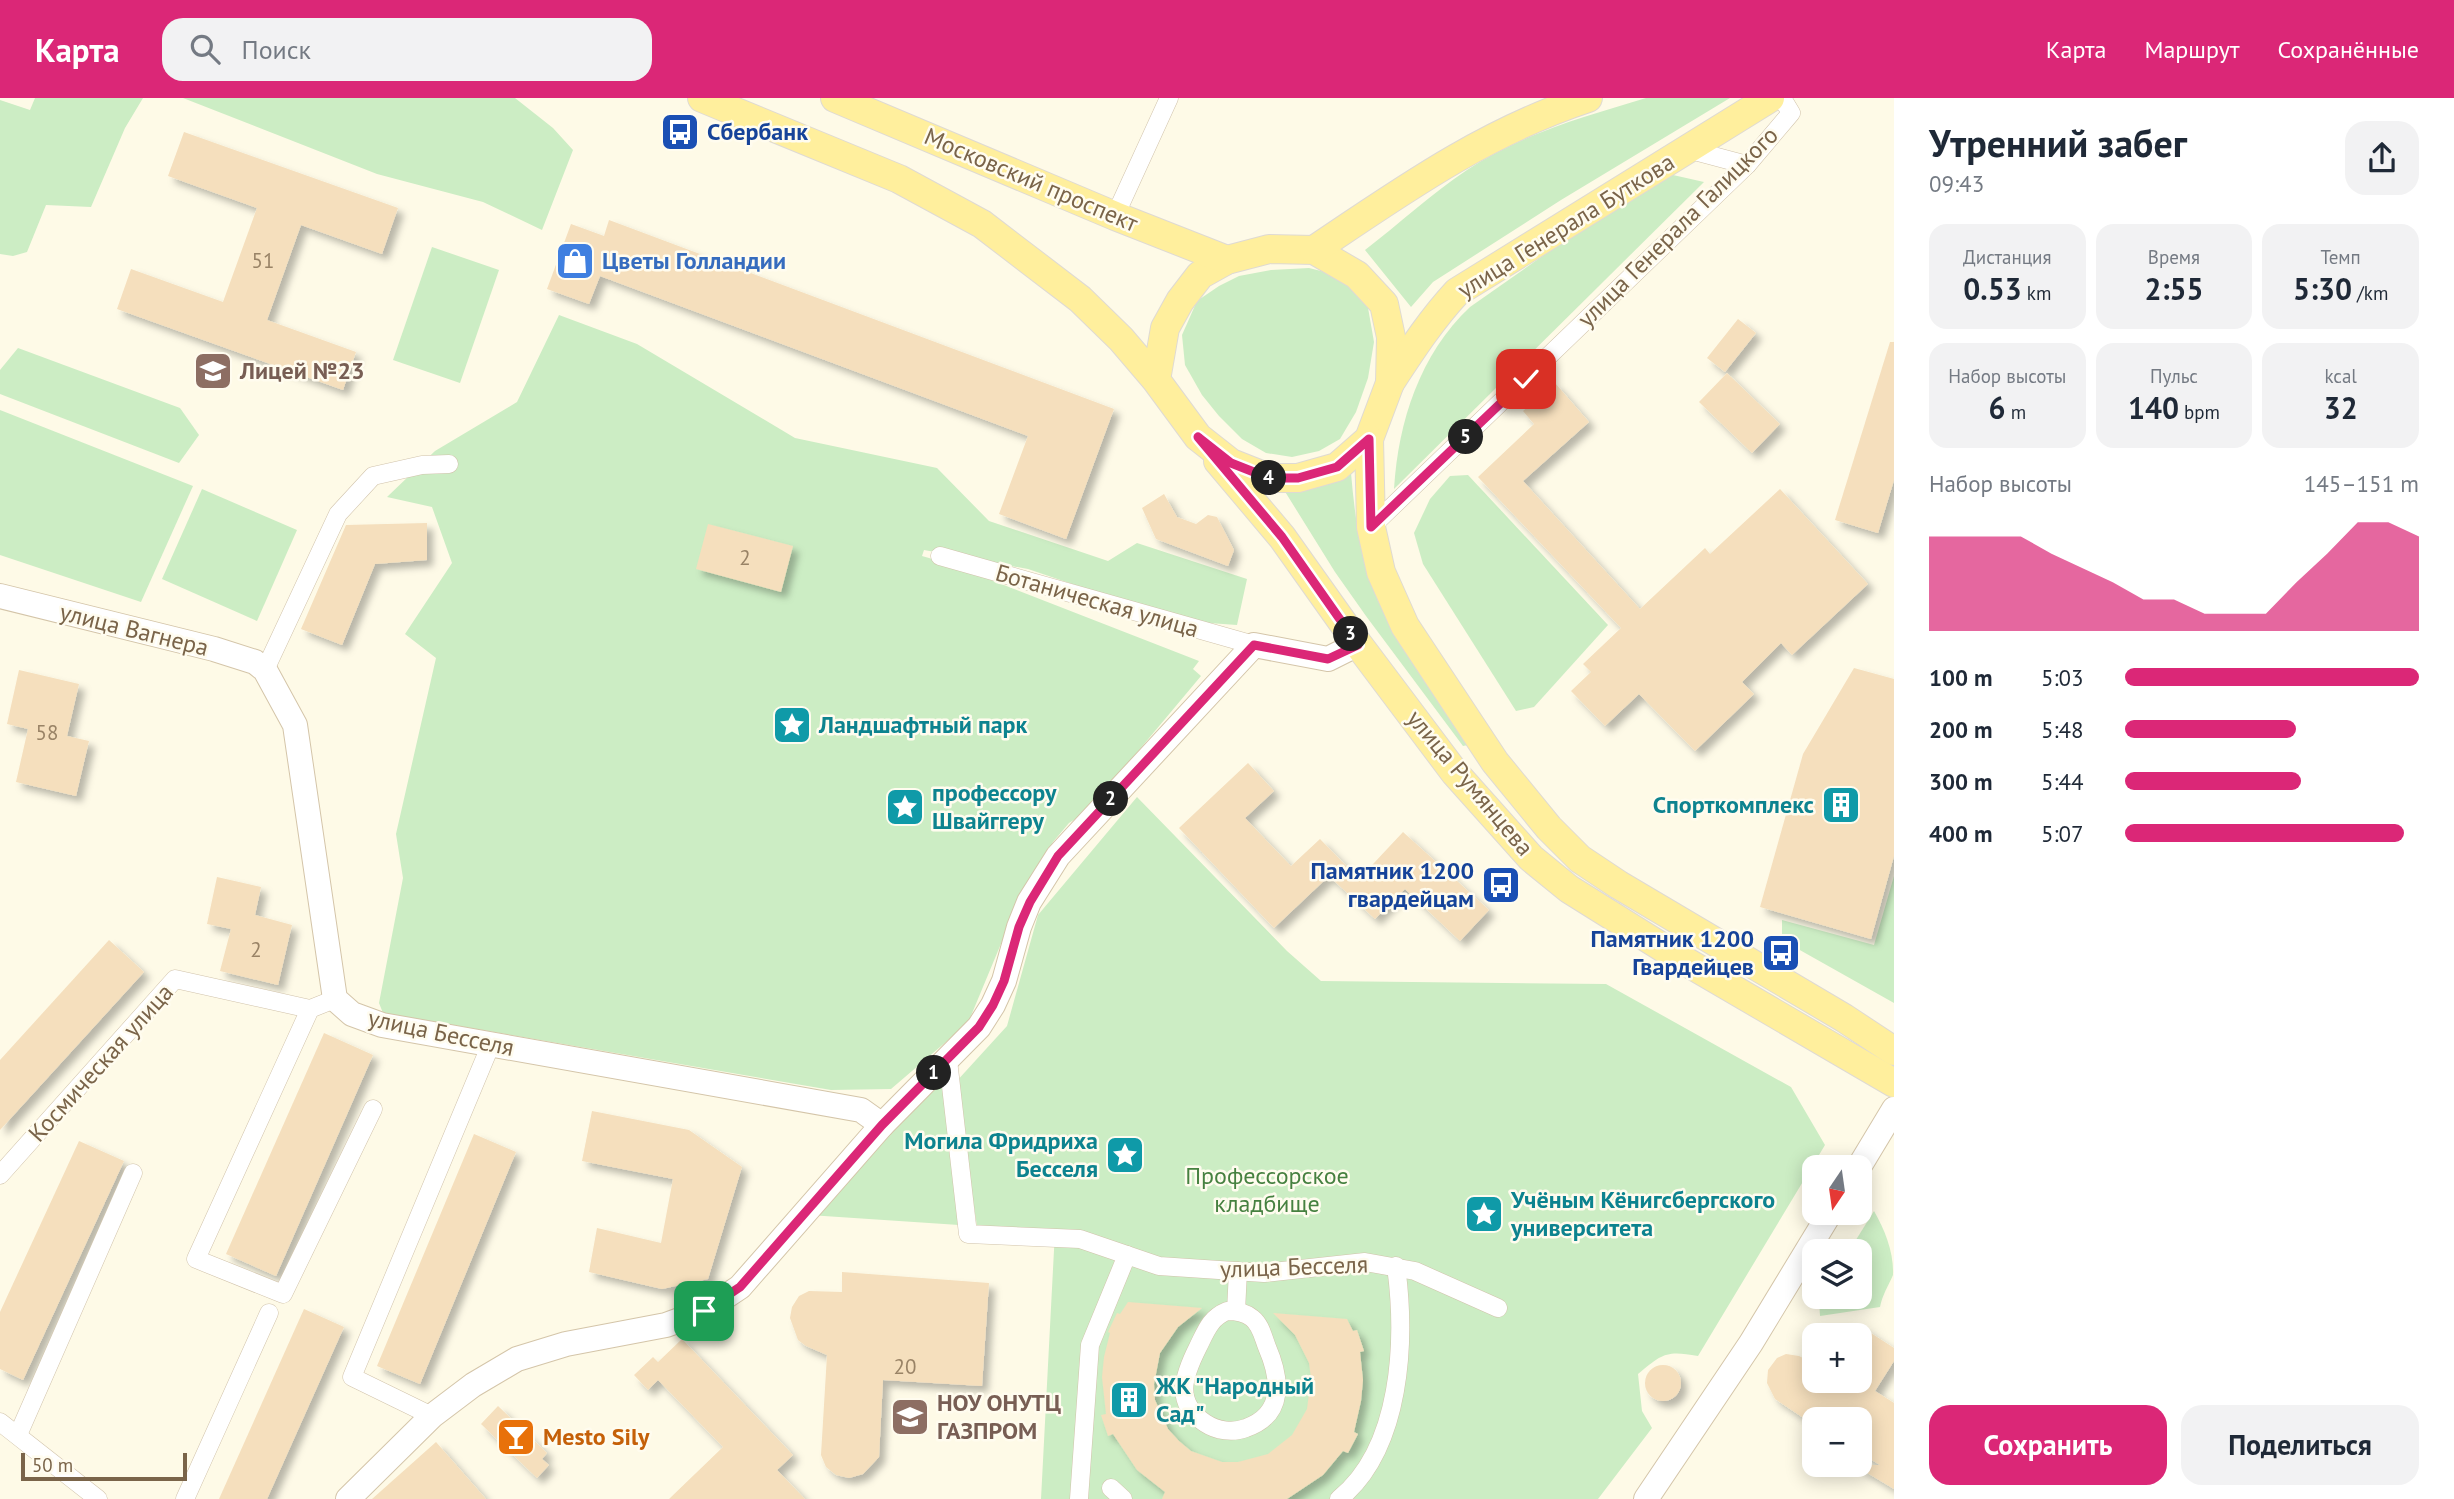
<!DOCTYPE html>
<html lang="ru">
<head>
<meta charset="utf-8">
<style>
  :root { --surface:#fff; --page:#f2f2f3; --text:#1f2937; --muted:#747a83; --accent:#db2777 }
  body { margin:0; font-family:"PT Sans",sans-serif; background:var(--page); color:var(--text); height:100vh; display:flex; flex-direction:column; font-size:26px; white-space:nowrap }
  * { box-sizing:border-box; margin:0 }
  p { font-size:23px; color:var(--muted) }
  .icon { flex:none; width:38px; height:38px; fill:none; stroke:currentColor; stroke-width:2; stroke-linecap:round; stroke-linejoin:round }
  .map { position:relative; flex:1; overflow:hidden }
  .sheet { display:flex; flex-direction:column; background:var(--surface); width:560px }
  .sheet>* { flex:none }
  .needle { width:46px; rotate:193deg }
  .buttons { position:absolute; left:1802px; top:1057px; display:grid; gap:14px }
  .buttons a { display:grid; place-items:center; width:70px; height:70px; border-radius:14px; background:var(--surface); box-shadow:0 4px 18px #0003; font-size:35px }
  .scale { position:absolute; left:21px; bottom:18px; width:166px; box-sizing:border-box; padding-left:7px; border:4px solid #7a6449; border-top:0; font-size:19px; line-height:24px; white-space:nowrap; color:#7a6449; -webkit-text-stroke:5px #fffcef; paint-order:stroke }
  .pin { position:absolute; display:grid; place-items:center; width:60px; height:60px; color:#fff; margin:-30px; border-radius:14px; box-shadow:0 4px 10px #0006 }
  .km { position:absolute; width:35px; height:35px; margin:-18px; border-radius:50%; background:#222; color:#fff; font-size:19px; line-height:35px; text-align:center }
  .round { display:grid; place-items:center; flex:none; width:74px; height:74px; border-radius:21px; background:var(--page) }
  .headline { display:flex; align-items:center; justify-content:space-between; height:119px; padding:0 35px }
  h1 { font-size:38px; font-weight:700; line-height:52px }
  .metrics { display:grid; grid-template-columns:repeat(3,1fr); gap:10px; height:119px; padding:7px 35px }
  .metrics div { display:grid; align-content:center; border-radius:18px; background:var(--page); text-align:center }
  .metrics b { font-size:30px; font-weight:700 }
  .metrics small { font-size:19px; font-weight:400 }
  .metrics p { font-size:19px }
  .chart { height:196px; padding:14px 35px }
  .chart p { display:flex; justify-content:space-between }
  .chart svg { width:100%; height:126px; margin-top:7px; fill:var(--accent); opacity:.7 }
  .action { display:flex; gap:14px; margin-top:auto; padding:14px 35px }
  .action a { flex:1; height:80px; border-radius:21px; background:var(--accent); color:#fff; font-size:28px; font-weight:700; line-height:80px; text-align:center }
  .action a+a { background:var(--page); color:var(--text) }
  ul { padding:0 35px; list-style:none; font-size:23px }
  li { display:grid; grid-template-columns:112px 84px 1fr; align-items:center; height:52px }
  li i { height:18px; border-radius:9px; background:var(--accent) }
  header { display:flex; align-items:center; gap:42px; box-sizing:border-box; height:98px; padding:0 35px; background:var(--accent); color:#fff }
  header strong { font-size:33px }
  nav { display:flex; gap:38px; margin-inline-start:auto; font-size:24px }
  .search { width:490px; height:63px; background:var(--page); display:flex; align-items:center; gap:18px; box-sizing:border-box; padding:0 24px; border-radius:21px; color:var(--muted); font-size:26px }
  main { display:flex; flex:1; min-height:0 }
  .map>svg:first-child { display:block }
  .green { fill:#ccedc4 }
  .building { fill:#f5dfbd; filter:url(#shadow) }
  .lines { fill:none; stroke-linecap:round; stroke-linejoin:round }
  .street-casing { stroke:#d1c3ab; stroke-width:19 }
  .secondary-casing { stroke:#d4c5a9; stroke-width:26 }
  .primary-casing { stroke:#dfdad3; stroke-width:30 }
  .street { stroke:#fff; stroke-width:18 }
  .secondary { stroke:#fff; stroke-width:24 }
  .primary { stroke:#ffef9d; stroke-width:28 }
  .route-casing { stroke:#fff; stroke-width:14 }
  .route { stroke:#db2777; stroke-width:9 }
  .labels { text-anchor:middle; stroke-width:5; stroke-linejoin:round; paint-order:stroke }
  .number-label { font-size:21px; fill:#998366 }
  .transit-label { font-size:24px; font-weight:bold; fill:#164399; stroke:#fffcef; text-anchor:end }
  .street-label { font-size:24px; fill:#7a6449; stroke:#fffcef }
  .shop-label { font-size:24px; font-weight:bold; fill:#366cbe; stroke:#fffcef; text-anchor:start }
  .education-label { font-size:24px; font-weight:bold; fill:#785e54; stroke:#fffcef; text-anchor:start }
  .culture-label { font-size:24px; font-weight:bold; fill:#0d838f; stroke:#fffcef; text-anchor:start }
  .park-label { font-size:24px; fill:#468140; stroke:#fffcef }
  .food-label { font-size:24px; font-weight:bold; fill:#c56008; stroke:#fffcef; text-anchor:start }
</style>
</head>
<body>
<header>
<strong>Карта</strong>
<div class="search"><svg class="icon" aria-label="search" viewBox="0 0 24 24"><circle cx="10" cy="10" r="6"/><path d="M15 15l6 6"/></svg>Поиск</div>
<nav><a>Карта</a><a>Маршрут</a><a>Сохранённые</a></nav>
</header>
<main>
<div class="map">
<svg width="1894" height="1401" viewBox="0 0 1894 1401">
  <defs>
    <filter id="shadow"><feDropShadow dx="6" dy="6" stdDeviation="3.5" flood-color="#0004"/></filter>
  </defs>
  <rect width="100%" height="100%" fill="#fefae7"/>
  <g class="green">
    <path d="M35,0h108l-18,30 -34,79 -45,-2 -19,47 -14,4 -13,-2v-154l30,10z"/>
    <path d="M183,0h332l38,30 20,22 -31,80 -59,-28 -106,-28z"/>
    <path d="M1646,0h84l-169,102 -128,82 -22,25 -46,-57c34,-26 66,-56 102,-80 54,-36 116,-53 179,-72z"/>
    <path d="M1673,77l31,7 -310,307c4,-67 26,-135 76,-182l94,-66z"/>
    <path d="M432,149l67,23 -39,113 -67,-23z"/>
    <path d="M1309,170l32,8 26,26 7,40 -6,36 -12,34 -16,27 -21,12 -27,6 -26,-4 -24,-14 -23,-23 -17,-21 -17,-30 -3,-30 15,-34 22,-15 20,-10 32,-6z"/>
    <path d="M559,217l78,29 158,94 142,30 52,53 119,40 29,-18 110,36 -10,46 -56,-4 -153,-52 -104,-19 -2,6 28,8 249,97 -6,8 8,7 -113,135 -19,12 -16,19 -33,56 -52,125 -77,66 -60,1 -448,-77 -4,-10 24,-125 -7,-44 40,-176 -31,-24 47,-71 -20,-56 -45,-10 48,-46 82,-49z"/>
    <path d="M18,250l162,60 19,27 -20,28 -179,-69v-24z"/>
    <path d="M0,312l193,76 -52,116 -141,-47z"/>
    <path d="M1351,375c4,45 9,86 27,128l90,144 -5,1 -97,-130 -31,-44 -51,-82c26,1 45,-5 67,-17z"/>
    <path d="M1468,377l140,150 -74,82 -18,4 -93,-147 -9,-31 16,-34 20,-23z"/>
    <path d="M202,391l95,41 -40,91 -95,-42z"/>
    <path d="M1137,699l150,154 34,30 285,3 185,103 34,58 -127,211c-32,-6 -36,-2 -60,18l4,37 10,17 -54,71h-557l14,-268 -78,-5 -22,-143 52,-57 31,-111z"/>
    <path d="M1894,778v127l-112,-63v-20l92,25z"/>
    <path d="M943,980l16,147 -150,-10z"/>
    <path d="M1874,1113c11,19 20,42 19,64 -5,12 -10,18 -13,32l-60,9 -1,-16 1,-3h40v-46h-11z"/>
  </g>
  <g class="building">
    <path d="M184,34l214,76 -16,46 -81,-29 -34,95 89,32 -13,38 -226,-81 14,-40 92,33 34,-94 -89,-32z"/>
    <path d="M609,122l505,189 -48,130 -67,-25 29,-78 -428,-160 -11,28 -42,-15 24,-65 33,12z"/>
    <path d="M1738,221l18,14 -31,39 -18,-14z"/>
    <path d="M1890,244h4v138l-16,53 -43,-13z"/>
    <path d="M1727,275l53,51 -28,29 -53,-51z"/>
    <path d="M1555,285l34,39 -66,59 117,128 65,-61 5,6 70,-65 88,95 -76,71 -11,-12 -39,39 12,12 -59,57 -56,-57 -34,32 -34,-35 20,-19 -8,-8 38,-36 -143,-151 56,-53 -11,-13z"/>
    <path d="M1164,396l13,23 19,7 12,-9 9,2 17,33 -6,16 -72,-27 -14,-31z"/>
    <path d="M427,425v37l-52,4 -33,81 -41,-16 45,-104z"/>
    <path d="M708,426l85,22 -12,46 -85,-23z"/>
    <path d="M1854,570l40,11v177l-23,83 -111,-32 43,-153z"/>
    <path d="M19,572l60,14 -12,52 22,5 -13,55 -60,-14 12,-53 -21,-5z"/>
    <path d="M1248,665l26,28 -29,27 46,48 29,-27 39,40 44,-47 86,78 -29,31 -55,-52 -30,30 -46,-43 -55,52 -95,-100z"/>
    <path d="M217,779l44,10 -6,28 37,10 -14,60 -58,-14 11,-42 -24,-5z"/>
    <path d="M109,842l35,32 -144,158v-70z"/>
    <path d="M324,935l49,22 -97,221 -50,-22z"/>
    <path d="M592,1013l97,19 53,37 -34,112 -46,10 -73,-17 8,-44 64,15 12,-64 -91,-18z"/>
    <path d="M474,1036l42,18 -96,232 -43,-18z"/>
    <path d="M79,1043l45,20 -101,219 -23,-11v-57z"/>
    <path d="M842,1174l147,11 -7,103 -99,-6 -4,77 -16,17 -14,4 -13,-3 -10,-8 -5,-12 6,-100 -21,-9 -8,-6 -8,-22 2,-11 7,-11 10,-5 33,1z"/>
    <path d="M1128,1204l74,6 -24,19 -18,26 -6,31 1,16 13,29 11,12 12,10 31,11h16l30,-8 24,-19 15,-26 4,-31 -2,-15 -14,-28 -22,-22 74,6 6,12 4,-1 7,21 -4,1 3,28 -2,21 -7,31 4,2 -10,19 -5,-2 -20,24 -36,24h-125l3,-7 -28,-22 -24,-36 -5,2 -7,-21 5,-1 -4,-37 2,-20 6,-24 -2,-1 9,-19 3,1z"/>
    <path d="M304,1211l40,18 -77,172h-48z"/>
    <path d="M1860,1228l34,22v13l-19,30 19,12v86l-40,-24h26l-20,-12v-34h-55l-30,-20 -8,-16 1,-13 9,-12 9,-4 13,2 16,8v17h45z"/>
    <path d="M682,1241l111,116 -16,15 28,29h-136l54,-52 -65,-67 -10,10 -14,-15 19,-18 5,5z"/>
    <circle cx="1663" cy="1285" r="18"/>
    <path d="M498,1308l49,47 -5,6 7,6 -12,13 -56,-54z"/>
    <path d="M436,1344l50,57h-114z"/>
  </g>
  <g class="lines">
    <defs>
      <g id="street">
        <path d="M1687,51l60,16"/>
        <path d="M1115,118l54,-118"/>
        <path d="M1371,429l376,-362 44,-52 -9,-15"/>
        <path d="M940,458l314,89"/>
        <path d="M265,572l73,-156 35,-38 49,-11 27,-1"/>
        <path d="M310,911l-114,250 87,35 90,-185"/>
        <path d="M948,962l20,174 112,5 79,27 105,7 101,-11 50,9 83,37"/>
        <path d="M0,1077l175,-196 135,30 25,-10"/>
        <path d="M1227,1213c9,0 18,1 25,7 9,7 11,19 15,29 13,30 19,67 -21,81 -13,5 -29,3 -41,-5 -32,-21 -21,-48 -7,-76 8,-16 12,-29 29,-36z"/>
        <path d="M1236,1213l2,-40"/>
        <path d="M432,1318l-80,-39 139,-333"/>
        <path d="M0,1324l98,77"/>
        <path d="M18,1337l115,-262"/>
        <path d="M1111,1390l12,11"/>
        <path d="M185,1401l84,-186"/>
        <path d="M1079,1401l11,-154 37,-90"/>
        <path d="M1339,1401c63,-51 67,-159 57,-233"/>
      </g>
      <g id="secondary">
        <path d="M0,498l214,53 41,13 10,8 30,55 40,274 17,15 30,11 479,85 21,15"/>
        <path d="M1859,1069l35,-58"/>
        <path d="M348,1401l84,-83 41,-31 44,-26 49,-15 100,-19 38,-14 36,-24 142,-162 97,-98 14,-22 11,-24 15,-54 10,-25 29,-46 196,-211 74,14 30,-15"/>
        <path d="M1646,1401l105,-156 79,-130"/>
      </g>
      <g id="primary">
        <path d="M702,0l197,81 83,45 98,75 41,40 35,41 42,57 33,26 38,15h29l39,-11 32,-28 21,-56 1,-46 -7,-33 -27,-29 -43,-25 -45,-1 -42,11 -27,15 -20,26 -15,27 -9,52"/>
        <path d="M835,0l280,118 112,44"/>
        <path d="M1314,152c89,-60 171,-118 274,-152"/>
        <path d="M1390,285c21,-32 41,-63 67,-91l313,-194"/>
        <path d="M1369,341l2,88 10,45 24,54 90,136 54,66 31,31 39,26 225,133 50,33"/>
        <path d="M1218,363l64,76 76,107 97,129 76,85 38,31 104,65 221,129"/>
      </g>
    </defs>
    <use href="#street" class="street-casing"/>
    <use href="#secondary" class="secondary-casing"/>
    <use href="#primary" class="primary-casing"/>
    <use href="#street" class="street"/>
    <use href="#secondary" class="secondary"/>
    <use href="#primary" class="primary"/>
  </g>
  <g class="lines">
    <defs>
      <path id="route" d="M704,1213l36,-24 142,-162 97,-98 14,-22 11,-24 15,-54 11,-25 28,-46 196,-211 74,14 30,-14 -76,-108 -84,-100 33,26 38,15h29l39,-11 32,-28 2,88 155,-148"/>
    </defs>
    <use href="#route" class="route-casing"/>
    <use href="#route" class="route"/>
  </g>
  <defs>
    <symbol id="bus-square" viewBox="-11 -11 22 22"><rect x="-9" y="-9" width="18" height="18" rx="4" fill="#1a4fb4" stroke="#fffcef"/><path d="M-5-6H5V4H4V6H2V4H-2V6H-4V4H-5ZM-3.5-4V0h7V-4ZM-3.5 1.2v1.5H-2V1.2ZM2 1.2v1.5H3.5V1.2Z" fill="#fff"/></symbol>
    <symbol id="shop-square" viewBox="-11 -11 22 22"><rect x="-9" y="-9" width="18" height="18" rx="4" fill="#3f7fe0" stroke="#fffcef"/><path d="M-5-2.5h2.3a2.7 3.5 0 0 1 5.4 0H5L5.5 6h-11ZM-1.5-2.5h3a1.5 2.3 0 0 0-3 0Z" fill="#fff"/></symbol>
    <symbol id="school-square" viewBox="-11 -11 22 22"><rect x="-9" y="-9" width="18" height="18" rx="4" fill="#8d6e63" stroke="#fffcef"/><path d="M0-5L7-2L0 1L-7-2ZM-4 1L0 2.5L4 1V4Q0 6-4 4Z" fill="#fff"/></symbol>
    <symbol id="sight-square" viewBox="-11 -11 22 22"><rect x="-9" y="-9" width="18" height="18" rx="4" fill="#0f9aa8" stroke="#fffcef"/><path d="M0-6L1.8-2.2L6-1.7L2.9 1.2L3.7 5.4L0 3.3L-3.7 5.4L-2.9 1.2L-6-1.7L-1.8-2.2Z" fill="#fff"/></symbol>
    <symbol id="building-square" viewBox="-11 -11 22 22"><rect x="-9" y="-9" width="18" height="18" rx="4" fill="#0f9aa8" stroke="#fffcef"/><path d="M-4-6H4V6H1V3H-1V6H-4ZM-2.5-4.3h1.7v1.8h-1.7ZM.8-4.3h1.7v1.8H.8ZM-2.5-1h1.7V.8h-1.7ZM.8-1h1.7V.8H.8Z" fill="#fff"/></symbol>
    <symbol id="university-square" viewBox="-11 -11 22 22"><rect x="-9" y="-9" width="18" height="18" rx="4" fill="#8d6e63" stroke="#fffcef"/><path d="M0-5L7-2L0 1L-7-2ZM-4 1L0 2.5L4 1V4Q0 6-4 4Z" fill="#fff"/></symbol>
    <symbol id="bar-square" viewBox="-11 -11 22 22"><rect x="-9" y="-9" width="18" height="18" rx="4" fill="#e8710a" stroke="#fffcef"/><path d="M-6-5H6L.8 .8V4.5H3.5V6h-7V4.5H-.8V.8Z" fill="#fff"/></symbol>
  </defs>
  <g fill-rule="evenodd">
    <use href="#bus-square" x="658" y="12" width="44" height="44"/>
    <use href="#shop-square" x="553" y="141" width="44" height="44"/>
    <use href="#school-square" x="191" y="251" width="44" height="44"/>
    <use href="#sight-square" x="770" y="605" width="44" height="44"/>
    <use href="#building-square" x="1819" y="685" width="44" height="44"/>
    <use href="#sight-square" x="883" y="687" width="44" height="44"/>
    <use href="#bus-square" x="1479" y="765" width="44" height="44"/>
    <use href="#bus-square" x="1759" y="833" width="44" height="44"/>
    <use href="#sight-square" x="1103" y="1035" width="44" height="44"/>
    <use href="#sight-square" x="1462" y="1094" width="44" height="44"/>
    <use href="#building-square" x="1107" y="1280" width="44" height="44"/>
    <use href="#university-square" x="888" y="1297" width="44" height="44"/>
    <use href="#bar-square" x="494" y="1317" width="44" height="44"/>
  </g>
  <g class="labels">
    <g class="number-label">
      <text x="263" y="170">51</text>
      <text x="745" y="467">2</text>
      <text x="47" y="642">58</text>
      <text x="256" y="859">2</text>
      <text x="905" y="1276">20</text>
    </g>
    <g class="transit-label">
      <text x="707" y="42" text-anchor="start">Сбербанк</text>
      <text x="1474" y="781">Памятник 1200<tspan x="1474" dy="28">гвардейцам</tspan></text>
      <text x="1754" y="849">Памятник 1200<tspan x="1754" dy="28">Гвардейцев</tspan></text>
    </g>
    <g class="street-label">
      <text transform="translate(1031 82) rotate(23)" y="8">Московский проспект</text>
      <text transform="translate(1566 128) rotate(-32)" y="8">улица Генерала Буткова</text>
      <text transform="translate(1678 129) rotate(-45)" y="8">улица Генерала Галицкого</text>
      <text transform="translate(1097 503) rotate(16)" y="8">Ботаническая улица</text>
      <text transform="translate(134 532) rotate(14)" y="8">улица Вагнера</text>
      <text transform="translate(1470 685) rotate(50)" y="8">улица Румянцева</text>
      <text transform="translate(441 935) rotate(12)" y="8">улица Бесселя</text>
      <text transform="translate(101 965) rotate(-48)" y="8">Космическая улица</text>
      <text transform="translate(1294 1169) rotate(-2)" y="8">улица Бесселя</text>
    </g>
    <g class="shop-label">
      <text x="602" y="171">Цветы Голландии</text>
    </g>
    <g class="education-label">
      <text x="240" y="281">Лицей №23</text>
      <text x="937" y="1313">НОУ ОНУТЦ<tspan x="937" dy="28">ГАЗПРОМ</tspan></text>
    </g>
    <g class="culture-label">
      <text x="819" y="635">Ландшафтный парк</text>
      <text x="932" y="703">профессору<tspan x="932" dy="28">Швайггеру</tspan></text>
      <text x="1814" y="715" text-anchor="end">Спорткомплекс</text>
      <text x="1098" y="1051" text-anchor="end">Могила Фридриха<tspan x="1098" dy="28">Бесселя</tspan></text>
      <text x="1511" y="1110">Учёным Кёнигсбергского<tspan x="1511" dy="28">университета</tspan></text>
      <text x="1156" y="1296">ЖК "Народный<tspan x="1156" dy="28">Сад"</tspan></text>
    </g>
    <g class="park-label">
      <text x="1267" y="1086">Профессорское<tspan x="1267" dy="28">кладбище</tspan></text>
    </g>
    <g class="food-label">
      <text x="543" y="1347">Mesto Sily</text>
    </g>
  </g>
</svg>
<div class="buttons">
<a><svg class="needle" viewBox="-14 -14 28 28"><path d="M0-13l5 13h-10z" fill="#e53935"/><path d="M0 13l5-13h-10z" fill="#747a83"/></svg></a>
<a><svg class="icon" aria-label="layers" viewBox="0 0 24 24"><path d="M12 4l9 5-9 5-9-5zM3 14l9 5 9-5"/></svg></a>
<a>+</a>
<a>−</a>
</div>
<div class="scale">50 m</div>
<div class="pin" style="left:704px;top:1213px;background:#1e9e55"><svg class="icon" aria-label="arrive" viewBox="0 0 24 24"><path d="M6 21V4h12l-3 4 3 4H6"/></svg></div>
<div class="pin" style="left:1526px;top:281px;background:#d93025"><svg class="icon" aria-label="check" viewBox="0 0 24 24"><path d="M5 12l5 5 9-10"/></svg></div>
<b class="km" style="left:934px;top:975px">1</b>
<b class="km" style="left:1111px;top:701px">2</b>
<b class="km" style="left:1351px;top:536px">3</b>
<b class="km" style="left:1269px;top:380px">4</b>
<b class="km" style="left:1466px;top:339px">5</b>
</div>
<section class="sheet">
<div class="headline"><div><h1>Утренний забег</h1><p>09:43</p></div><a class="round"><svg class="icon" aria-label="share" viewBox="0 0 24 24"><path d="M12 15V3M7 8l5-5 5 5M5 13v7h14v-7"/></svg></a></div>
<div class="metrics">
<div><p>Дистанция</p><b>0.53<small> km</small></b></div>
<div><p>Время</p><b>2:55</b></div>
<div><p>Темп</p><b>5:30<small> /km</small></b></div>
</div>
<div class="metrics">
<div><p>Набор высоты</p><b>6<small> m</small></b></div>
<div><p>Пульс</p><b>140<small> bpm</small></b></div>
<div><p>kcal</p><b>32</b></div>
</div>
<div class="chart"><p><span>Набор высоты</span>145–151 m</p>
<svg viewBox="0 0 160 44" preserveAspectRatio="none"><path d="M0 44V11L10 11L20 11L30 11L40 17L50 22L60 27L70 33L80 33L90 38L100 38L110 38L120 27L130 17L140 6L150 6L160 11V44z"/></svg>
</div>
<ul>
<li><b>100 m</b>5:03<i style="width:100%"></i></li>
<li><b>200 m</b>5:48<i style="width:58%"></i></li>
<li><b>300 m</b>5:44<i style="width:60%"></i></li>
<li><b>400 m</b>5:07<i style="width:95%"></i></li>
</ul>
<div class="action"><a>Сохранить</a><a>Поделиться</a></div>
</section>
</main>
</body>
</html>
